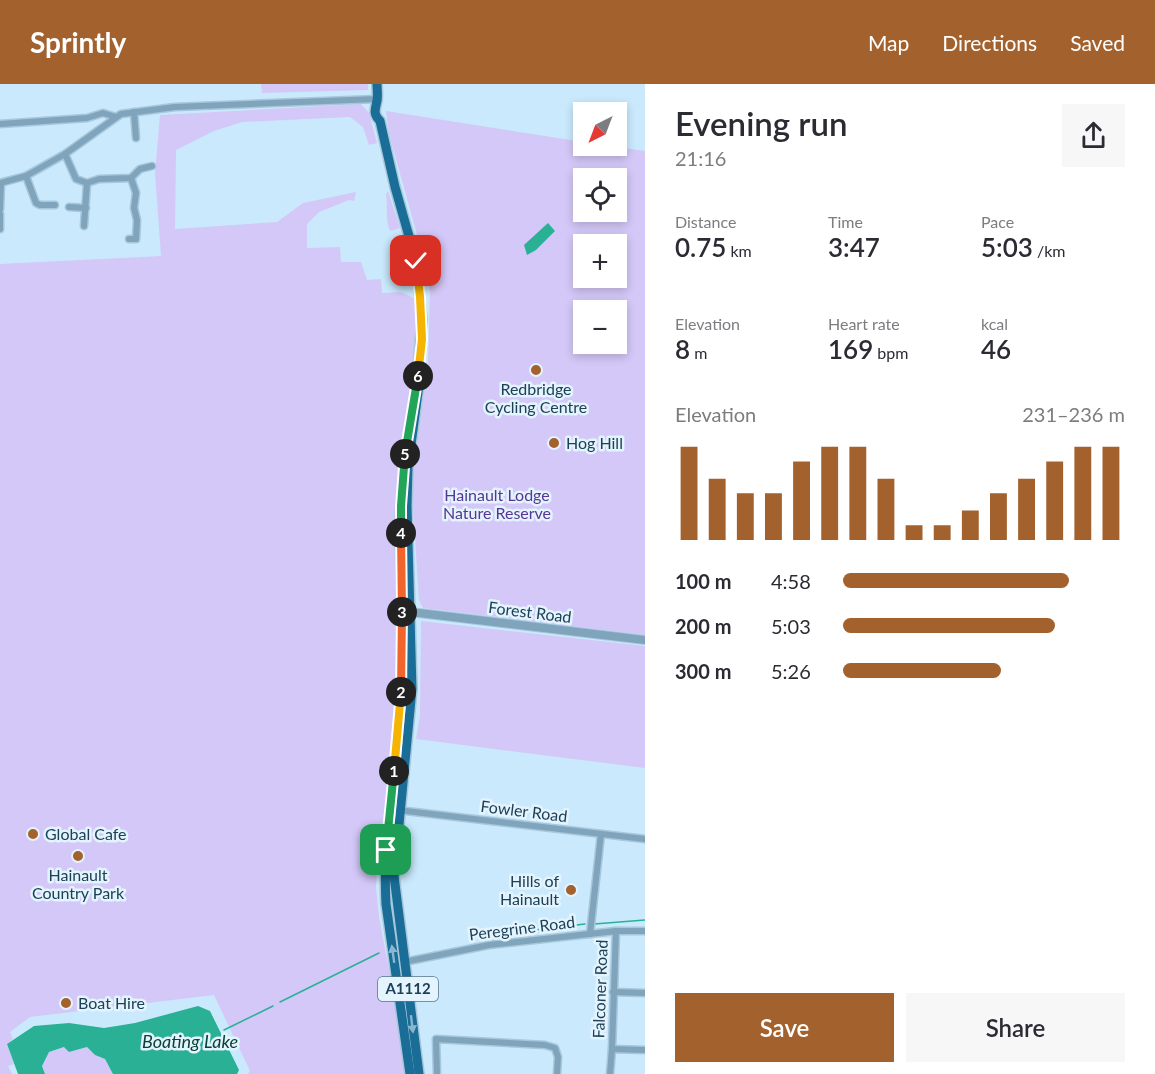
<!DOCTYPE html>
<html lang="en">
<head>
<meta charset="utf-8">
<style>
  :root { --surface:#fff; --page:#f7f7f7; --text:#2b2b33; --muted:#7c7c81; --accent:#a2612d }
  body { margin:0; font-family:Lato,sans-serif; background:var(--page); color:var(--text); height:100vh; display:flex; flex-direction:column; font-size:22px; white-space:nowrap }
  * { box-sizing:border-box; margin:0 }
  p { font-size:20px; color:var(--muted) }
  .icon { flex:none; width:33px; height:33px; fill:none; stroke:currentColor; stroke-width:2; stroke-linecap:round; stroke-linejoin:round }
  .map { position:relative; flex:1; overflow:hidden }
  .details { display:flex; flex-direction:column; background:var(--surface); width:510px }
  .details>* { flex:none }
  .needle { width:39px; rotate:222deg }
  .tools { position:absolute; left:573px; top:18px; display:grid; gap:12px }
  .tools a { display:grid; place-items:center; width:54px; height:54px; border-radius:0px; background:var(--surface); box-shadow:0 3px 9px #0003; font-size:30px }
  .pin { position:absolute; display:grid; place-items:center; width:51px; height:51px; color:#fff; margin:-26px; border-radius:12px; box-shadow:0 3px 9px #0006 }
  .km { position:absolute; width:30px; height:30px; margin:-15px; border-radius:50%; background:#222; color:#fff; font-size:16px; line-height:30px; text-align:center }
  .round { display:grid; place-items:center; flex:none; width:63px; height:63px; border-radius:0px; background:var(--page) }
  .summary { display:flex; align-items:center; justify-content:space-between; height:102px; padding:0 30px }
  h1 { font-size:33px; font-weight:600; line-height:45px }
  .figures { display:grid; grid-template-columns:repeat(3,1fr); gap:9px; height:102px; padding:6px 30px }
  .figures div { display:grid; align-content:center }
  .figures b { font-size:26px; font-weight:600 }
  .figures small { font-size:16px; font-weight:400 }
  .figures p { font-size:16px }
  .chart { height:168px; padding:12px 30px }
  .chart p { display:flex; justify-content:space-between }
  .chart svg { width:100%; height:108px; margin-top:6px; stroke:var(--accent); stroke-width:6 }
  .button { display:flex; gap:12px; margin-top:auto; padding:12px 30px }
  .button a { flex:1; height:69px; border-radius:0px; background:var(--accent); color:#fff; font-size:24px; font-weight:600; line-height:69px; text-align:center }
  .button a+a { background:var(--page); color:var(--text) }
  ul { padding:0 30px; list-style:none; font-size:20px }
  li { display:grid; grid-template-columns:96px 72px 1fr; align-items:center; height:45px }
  li i { height:15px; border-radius:8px; background:var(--accent) }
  header { display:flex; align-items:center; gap:36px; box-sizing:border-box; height:84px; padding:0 30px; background:var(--accent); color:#fff }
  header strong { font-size:28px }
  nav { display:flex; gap:33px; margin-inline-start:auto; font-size:21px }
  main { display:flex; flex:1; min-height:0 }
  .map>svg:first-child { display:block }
  .green { fill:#d3c8f7; fill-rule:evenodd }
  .water { fill:#2ab095 }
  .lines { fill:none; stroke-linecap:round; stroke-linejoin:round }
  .stream { stroke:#2ab095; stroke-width:1.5 }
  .minor-casing { stroke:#a7c7db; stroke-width:9 }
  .tertiary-casing { stroke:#a7c7db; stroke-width:10 }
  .primary-casing { stroke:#a7c7db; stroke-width:12 }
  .minor { stroke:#7fa4bb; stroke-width:6 }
  .tertiary { stroke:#7fa4bb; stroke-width:8 }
  .primary { stroke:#196d96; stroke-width:9 }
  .oneway { fill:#89b7cf }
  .split-1-casing { stroke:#fff; stroke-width:12 }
  .split-2-casing { stroke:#fff; stroke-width:12 }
  .split-3-casing { stroke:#fff; stroke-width:12 }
  .split-4-casing { stroke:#fff; stroke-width:12 }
  .split-5-casing { stroke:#fff; stroke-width:12 }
  .split-6-casing { stroke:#fff; stroke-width:12 }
  .split-7-casing { stroke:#fff; stroke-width:12 }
  .split-8-casing { stroke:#fff; stroke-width:12 }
  .split-1 { stroke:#22a559; stroke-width:8 }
  .split-2 { stroke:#f5b400; stroke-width:8 }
  .split-3 { stroke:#f0652b; stroke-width:8 }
  .split-4 { stroke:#f0652b; stroke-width:8 }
  .split-5 { stroke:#22a559; stroke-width:8 }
  .split-6 { stroke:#22a559; stroke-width:8 }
  .split-7 { stroke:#f5b400; stroke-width:8 }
  .split-8 { stroke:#f5b400; stroke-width:8 }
  .poi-dot { fill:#a2612d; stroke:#e4f4fe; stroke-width:2 }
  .labels { text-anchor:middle; stroke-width:5; stroke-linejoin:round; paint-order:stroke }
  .shield { fill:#e4f4fe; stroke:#597687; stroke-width:1.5 }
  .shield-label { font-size:15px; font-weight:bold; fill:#1d4054 }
  .poi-label { font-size:16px; fill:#1d4054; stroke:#e4f4fe; text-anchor:start }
  .park-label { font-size:16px; fill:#583694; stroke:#e4f4fe }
  .street-label { font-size:16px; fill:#1d4054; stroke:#e4f4fe }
  .water-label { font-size:18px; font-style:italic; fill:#0a4237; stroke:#e4f4fe }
</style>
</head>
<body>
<header>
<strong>Sprintly</strong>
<nav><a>Map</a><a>Directions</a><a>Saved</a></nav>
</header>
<main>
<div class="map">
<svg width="645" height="990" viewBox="0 0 645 990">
  <rect width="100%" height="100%" fill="#cae9fd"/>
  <g class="green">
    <path d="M261,0h107v6l-106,3z"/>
    <path d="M361,20l8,9 8,30 -8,2 -6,-18 -13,-10 -108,5 -28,9 -38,19 -1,79 102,-7 26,-19 53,-11 -2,9 -5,-1 -30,12 -12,12v24l33,-1 1,15h20l6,18 14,-1 1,14 19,-1 15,7v34l-18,156v174l-2,57 -18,137 -2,30 3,30 17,90 9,67h-157l2,-3 -36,-76 -184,22 -20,15 3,7 -6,5 7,20 -6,2 4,8h-12v-810l161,-8 -6,-83 5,-58z"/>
    <path d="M386,27l197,31 1,4h25l36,5v484l-222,-27 -4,-8 -6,-95v-31l15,-111 2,-72 -9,-42 -32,-115zM584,94h32v34h-32zM584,160h32v34h-32zM584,226h32v34h-32z"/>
    <path d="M388,107l12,37 -10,3c-5,-11 -2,-25 -4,-37z"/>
    <path d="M421,537l224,25v122l-229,-29 4,-24z"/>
    <path d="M65,963l4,5 18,-5 8,8 10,4 8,15h-68l-3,-8 7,-14z"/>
  </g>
  <g class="water">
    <path d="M548,139l7,8 -19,19 -9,5 -3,-10z"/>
    <path d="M198,922l12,5 29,59 -2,4h-124l-8,-15 -10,-4 -8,-8 -18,5 -5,-5 -15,5 -7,14 3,8h-27l-11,-30 27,-18 35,-3 35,5 31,-5z"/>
  </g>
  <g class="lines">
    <g class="stream">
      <path d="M594,840l51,-4"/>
      <path d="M509,849l76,-9"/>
      <path d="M280,918l99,-49"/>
      <path d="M224,946l49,-24"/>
    </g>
    <defs>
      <g id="minor">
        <path d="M134,28l2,26"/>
        <path d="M0,40l87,-6 16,-5 13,4"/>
        <path d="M65,70l11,25 11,4 12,-4 32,-1 9,-9 12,-3"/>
        <path d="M26,92l10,27 4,2h15"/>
        <path d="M0,99l26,-7 39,-22 56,-40 54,-7 202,-8"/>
        <path d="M69,123l17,1"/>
        <path d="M0,125l1,-26"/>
        <path d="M0,130v15"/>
        <path d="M84,142l3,-43"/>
        <path d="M129,155h7l1,-19 -3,-12 2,-15 -5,-15"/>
        <path d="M389,725l256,30"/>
        <path d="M590,850l11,-100"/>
        <path d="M404,878l85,-17 127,-14h29"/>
        <path d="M613,908l32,1"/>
        <path d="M612,965l4,-118"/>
        <path d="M437,990l-1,-35 109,6 10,3 3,9 -1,17"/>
        <path d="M610,990l2,-25 33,1"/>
      </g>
      <path id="tertiary" d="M411,529h8l226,27"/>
      <g id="primary">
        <path d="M377,0c0,5 1,12 0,17 -2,9 -4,13 3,20l15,66 21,74 6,59 -5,61 2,4 -11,82 -1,39 5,183 -18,187 25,198"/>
        <path d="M401,418c-2,38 1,76 1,114 0,28 0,55 -1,83 -3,69 -19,136 -15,205l24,170"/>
      </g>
    </defs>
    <use href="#minor" class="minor-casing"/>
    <use href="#tertiary" class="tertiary-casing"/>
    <use href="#primary" class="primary-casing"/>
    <use href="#minor" class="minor"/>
    <use href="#tertiary" class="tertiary"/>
    <use href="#primary" class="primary"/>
  </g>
  <defs><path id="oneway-solid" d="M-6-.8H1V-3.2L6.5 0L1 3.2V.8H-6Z" transform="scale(1.5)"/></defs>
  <g class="oneway">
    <use href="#oneway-solid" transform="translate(393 870) rotate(-98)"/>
    <use href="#oneway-solid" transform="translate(412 940) rotate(83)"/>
  </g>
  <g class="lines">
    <defs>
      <path id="split-1" d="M386,766l8,-79"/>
      <path id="split-2" d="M394,687l7,-79"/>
      <path id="split-3" d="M401,608l1,-80"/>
      <path id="split-4" d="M401,449l1,79"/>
      <path id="split-5" d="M401,449v-27l4,-52"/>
      <path id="split-6" d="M405,370l13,-78"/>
      <path id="split-7" d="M418,292l4,-37 -2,-42"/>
      <path id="split-8" d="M416,177l4,36"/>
    </defs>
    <use href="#split-1" class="split-1-casing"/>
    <use href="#split-2" class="split-2-casing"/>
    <use href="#split-3" class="split-3-casing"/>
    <use href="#split-4" class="split-4-casing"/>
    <use href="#split-5" class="split-5-casing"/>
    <use href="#split-6" class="split-6-casing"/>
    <use href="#split-7" class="split-7-casing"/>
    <use href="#split-8" class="split-8-casing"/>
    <use href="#split-1" class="split-1"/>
    <use href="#split-2" class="split-2"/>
    <use href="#split-3" class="split-3"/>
    <use href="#split-4" class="split-4"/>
    <use href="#split-5" class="split-5"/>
    <use href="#split-6" class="split-6"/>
    <use href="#split-7" class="split-7"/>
    <use href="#split-8" class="split-8"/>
  </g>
  <g class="poi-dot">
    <circle cx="536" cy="286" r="6"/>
    <circle cx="554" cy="359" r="6"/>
    <circle cx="33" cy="750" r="6"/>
    <circle cx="78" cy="772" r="6"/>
    <circle cx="571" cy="806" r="6"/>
    <circle cx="66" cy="919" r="6"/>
  </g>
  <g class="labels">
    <rect class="shield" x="378" y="893" width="60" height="24" rx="4.5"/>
    <g class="shield-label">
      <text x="408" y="910">A1112</text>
    </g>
    <g class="poi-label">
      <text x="536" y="311" text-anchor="middle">Redbridge<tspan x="536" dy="18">Cycling Centre</tspan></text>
      <text x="566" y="365">Hog Hill</text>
      <text x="45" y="756">Global Cafe</text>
      <text x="78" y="797" text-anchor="middle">Hainault<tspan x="78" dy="18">Country Park</tspan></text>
      <text x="559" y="803" text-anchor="end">Hills of<tspan x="559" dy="18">Hainault</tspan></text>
      <text x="78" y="925">Boat Hire</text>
    </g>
    <g class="park-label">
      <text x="497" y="417">Hainault Lodge<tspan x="497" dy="18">Nature Reserve</tspan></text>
    </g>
    <g class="street-label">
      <text transform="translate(530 528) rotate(7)" y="6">Forest Road</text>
      <text transform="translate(524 727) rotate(7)" y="6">Fowler Road</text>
      <text transform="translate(522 844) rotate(-7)" y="6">Peregrine Road</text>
      <text transform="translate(600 905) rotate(-88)" y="6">Falconer Road</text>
    </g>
    <g class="water-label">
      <text x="190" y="964">Boating Lake</text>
    </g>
  </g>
</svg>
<div class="tools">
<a><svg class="needle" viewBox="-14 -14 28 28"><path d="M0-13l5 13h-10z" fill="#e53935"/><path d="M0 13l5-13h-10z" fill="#7c7c81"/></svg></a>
<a><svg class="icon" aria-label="locate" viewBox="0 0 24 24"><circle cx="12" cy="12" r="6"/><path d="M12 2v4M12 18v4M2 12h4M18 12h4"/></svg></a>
<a>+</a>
<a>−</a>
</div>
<div class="pin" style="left:386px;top:766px;background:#1e9e55"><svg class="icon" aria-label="arrive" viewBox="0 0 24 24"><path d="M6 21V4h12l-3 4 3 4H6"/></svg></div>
<div class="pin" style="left:416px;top:177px;background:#d93025"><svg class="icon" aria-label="check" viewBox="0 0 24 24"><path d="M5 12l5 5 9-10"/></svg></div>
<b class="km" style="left:394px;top:687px">1</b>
<b class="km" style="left:401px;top:608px">2</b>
<b class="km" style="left:402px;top:528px">3</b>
<b class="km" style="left:401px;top:449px">4</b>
<b class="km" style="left:405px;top:370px">5</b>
<b class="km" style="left:418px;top:292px">6</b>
</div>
<section class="details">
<div class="summary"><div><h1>Evening run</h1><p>21:16</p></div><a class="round"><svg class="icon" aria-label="share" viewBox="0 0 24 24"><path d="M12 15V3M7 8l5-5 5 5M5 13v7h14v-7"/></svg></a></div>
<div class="figures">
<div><p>Distance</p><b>0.75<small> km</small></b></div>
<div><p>Time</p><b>3:47</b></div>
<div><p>Pace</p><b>5:03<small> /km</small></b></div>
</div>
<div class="figures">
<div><p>Elevation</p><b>8<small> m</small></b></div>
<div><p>Heart rate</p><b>169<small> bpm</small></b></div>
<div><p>kcal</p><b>46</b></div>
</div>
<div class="chart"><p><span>Elevation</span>231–236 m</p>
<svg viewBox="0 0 160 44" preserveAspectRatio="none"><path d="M5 44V6M15 44V19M25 44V25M35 44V25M45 44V12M55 44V6M65 44V6M75 44V19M85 44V38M95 44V38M105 44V32M115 44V25M125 44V19M135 44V12M145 44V6M155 44V6"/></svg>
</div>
<ul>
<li><b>100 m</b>4:58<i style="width:80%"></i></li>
<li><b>200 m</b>5:03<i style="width:75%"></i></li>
<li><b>300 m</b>5:26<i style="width:56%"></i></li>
</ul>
<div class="button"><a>Save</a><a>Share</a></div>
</section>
</main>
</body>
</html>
